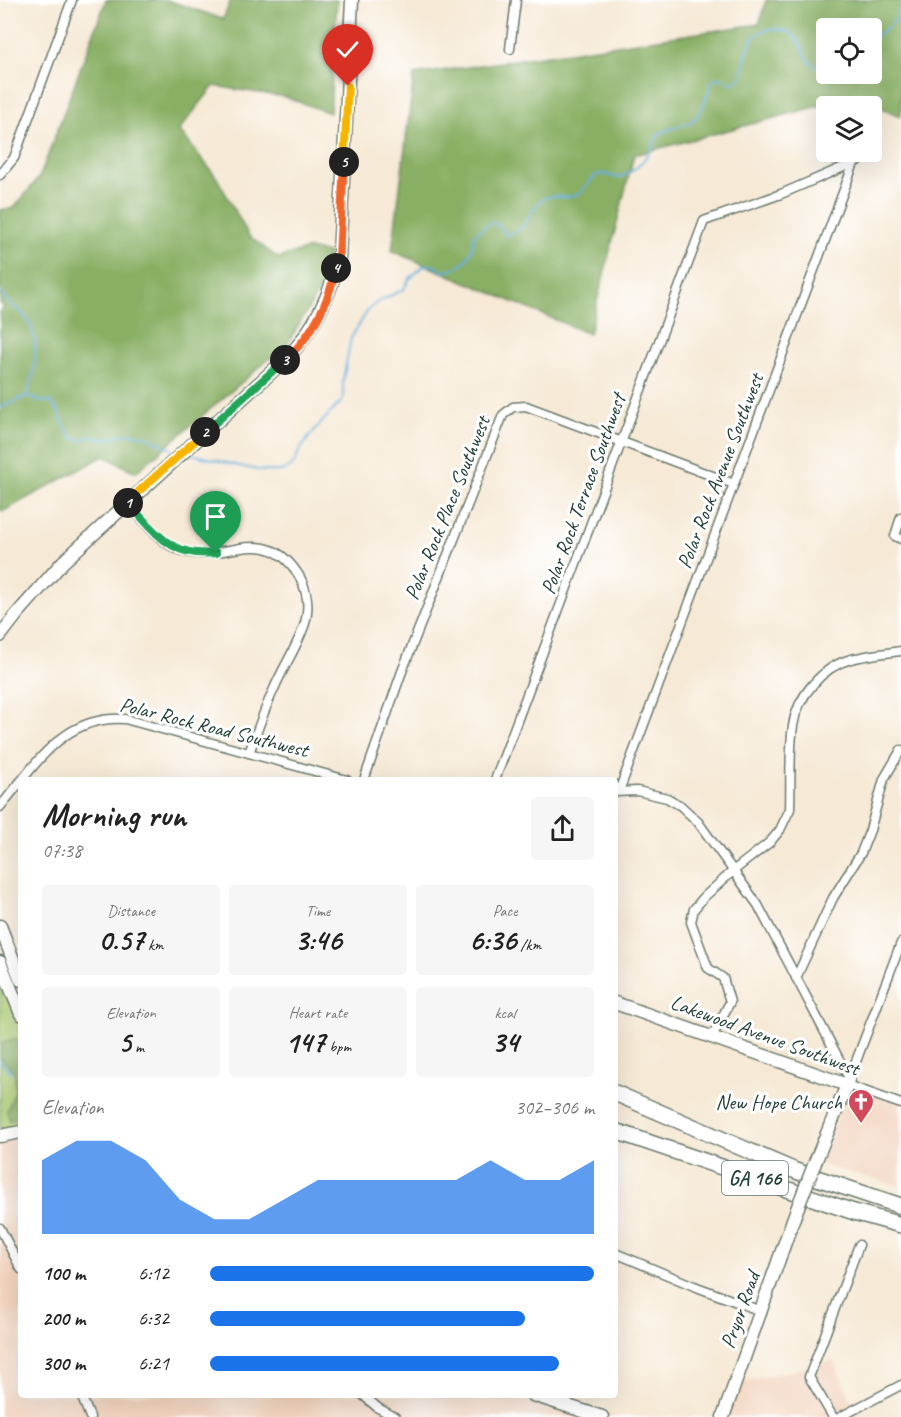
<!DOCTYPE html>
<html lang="en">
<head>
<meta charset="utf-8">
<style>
  :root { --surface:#fff; --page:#f6f6f6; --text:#222; --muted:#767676; --accent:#1a73e8 }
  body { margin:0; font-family:Caveat,sans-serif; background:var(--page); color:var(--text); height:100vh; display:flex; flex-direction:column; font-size:22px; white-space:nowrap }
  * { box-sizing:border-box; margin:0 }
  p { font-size:20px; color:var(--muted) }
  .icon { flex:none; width:33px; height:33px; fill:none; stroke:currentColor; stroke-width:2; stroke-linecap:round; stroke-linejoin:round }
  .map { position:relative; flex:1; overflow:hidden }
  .drawer { position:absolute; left:18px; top:777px; width:600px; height:621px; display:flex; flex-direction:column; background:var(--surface); border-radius:6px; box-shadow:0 6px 24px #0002 }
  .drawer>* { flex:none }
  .controls { position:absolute; left:816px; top:18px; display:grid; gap:12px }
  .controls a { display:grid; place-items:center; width:66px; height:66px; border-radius:6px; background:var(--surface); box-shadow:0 6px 24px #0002; font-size:30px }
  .pin { position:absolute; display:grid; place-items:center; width:51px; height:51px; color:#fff; margin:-62px -26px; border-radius:50% 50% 50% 0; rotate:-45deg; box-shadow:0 0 6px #0007 }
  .pin .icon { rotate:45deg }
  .km { position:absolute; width:30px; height:30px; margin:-15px; border-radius:50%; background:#222; color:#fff; font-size:16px; line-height:30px; text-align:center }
  .round { display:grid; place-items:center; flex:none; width:63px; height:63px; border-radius:6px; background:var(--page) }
  .headline { display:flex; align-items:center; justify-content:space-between; height:102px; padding:0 24px }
  h1 { font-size:33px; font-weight:600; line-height:45px }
  .metrics { display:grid; grid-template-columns:repeat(3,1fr); gap:9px; height:102px; padding:6px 24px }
  .metrics div { display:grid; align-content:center; border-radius:6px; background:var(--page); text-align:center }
  .metrics b { font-size:30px; font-weight:600 }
  .metrics small { font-size:16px; font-weight:400 }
  .metrics p { font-size:16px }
  .chart { height:168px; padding:12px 24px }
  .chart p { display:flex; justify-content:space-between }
  .chart svg { width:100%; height:108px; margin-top:6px; fill:var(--accent); opacity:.7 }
  ul { padding:0 24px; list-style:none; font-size:20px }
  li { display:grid; grid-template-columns:96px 72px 1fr; align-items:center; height:45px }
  li i { height:15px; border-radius:8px; background:var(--accent) }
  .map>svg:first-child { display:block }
  .built { fill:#f3d4be }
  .green { fill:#abcb72; stroke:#658453; stroke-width:1.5 }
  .forest { fill:#88af64; stroke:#54764c; stroke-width:1.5; fill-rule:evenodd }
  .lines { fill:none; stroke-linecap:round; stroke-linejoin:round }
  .stream { stroke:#66afde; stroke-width:2 }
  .street-casing { stroke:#6a796c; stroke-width:11 }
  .secondary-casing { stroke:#6a796c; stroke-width:15 }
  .highway-casing { stroke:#6a796c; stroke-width:18 }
  .street { stroke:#fff; stroke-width:8 }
  .secondary { stroke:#fff; stroke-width:12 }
  .highway { stroke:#fff; stroke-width:15 }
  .secondary-bridge-casing { stroke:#6a796c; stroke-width:15; stroke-linecap:butt }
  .secondary-bridge { stroke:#fff; stroke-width:12 }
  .split-1-casing { stroke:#fff; stroke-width:12 }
  .split-2-casing { stroke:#fff; stroke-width:12 }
  .split-3-casing { stroke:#fff; stroke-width:12 }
  .split-4-casing { stroke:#fff; stroke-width:12 }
  .split-5-casing { stroke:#fff; stroke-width:12 }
  .split-6-casing { stroke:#fff; stroke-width:12 }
  .split-1 { stroke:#22a559; stroke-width:8 }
  .split-2 { stroke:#f5b400; stroke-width:8 }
  .split-3 { stroke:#22a559; stroke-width:8 }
  .split-4 { stroke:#f0652b; stroke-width:8 }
  .split-5 { stroke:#f0652b; stroke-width:8 }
  .split-6 { stroke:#f5b400; stroke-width:8 }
  .labels { text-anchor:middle; stroke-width:6; stroke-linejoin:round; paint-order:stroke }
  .shield { fill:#fff; stroke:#627771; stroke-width:1.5 }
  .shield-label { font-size:20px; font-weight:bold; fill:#1f3d34 }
  .street-label { font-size:21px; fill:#1f3d34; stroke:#fff }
  .poi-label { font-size:21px; fill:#1f3d34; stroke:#fff; text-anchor:end }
</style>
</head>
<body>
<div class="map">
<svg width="901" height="1417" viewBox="0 0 901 1417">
  <rect width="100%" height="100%" fill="#fff"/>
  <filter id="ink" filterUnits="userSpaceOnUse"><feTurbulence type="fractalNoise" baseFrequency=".0167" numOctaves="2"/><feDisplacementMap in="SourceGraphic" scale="12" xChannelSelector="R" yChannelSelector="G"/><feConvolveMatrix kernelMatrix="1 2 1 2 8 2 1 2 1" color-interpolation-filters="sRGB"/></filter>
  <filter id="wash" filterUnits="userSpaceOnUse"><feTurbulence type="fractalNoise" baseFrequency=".008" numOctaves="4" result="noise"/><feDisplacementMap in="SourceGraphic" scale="24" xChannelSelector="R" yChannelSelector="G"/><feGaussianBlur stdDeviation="1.35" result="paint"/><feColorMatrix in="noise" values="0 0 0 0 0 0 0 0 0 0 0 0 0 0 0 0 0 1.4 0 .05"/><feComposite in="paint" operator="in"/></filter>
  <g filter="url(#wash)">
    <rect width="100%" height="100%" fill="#f6e9d5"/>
    <g class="built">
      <path d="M845,1080l56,19v87l-80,-21z"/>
      <path d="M0,1130h21v265h529l69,22h-619z"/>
      <path d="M833,1361l26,56h-137l12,-33z"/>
    </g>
    <path class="green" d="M0,960l21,53v115l-21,5z"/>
    <g class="forest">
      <path d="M106,0h61l56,19 8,-19h106l-7,113 -45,-16 -71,-11 -35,44 38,48 32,58 29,22 30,-9 21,4 -7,33 -34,57 -152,129 -32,-16 -102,56 -2,-3v-196l3,-7 -3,-3v-93l14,-2 26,-32z"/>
      <path d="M766,0h135v117l-44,-21 -223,59 -45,179 -197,-83 22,-176 345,-51zM872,28v46h-46v-46z"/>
      <path d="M12,1039l9,1v77l-11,3 -3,-9 8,-19v-20l-15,-15v-12z"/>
    </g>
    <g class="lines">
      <g class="stream">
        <path d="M872,40l24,-20 5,-12"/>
        <path d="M0,291c7,12 15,15 23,23 19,19 12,61 4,82"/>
        <path d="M27,396l13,5 11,1c10,10 12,24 21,36l10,2 10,-4c18,8 21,-2 38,-2 15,-1 29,9 42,15"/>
        <path d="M0,408l27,-12"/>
        <path d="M191,454c22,4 77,24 96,15 7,-3 9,-9 11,-15 11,-21 29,-37 45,-54v-20l8,-42 17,-28 8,-7 28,-14 5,-10 16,-14 10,1 9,6c21,-4 29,-16 30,-37l17,-13 9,4 6,9c24,-5 20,-22 36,-35 11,-8 20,0 32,-4 18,-6 15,-32 42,-18 22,-5 33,-23 42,-43 9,-6 17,-7 28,-11 17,-5 21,-30 27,-45l10,-1 9,5 10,-5c4,-20 4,-49 32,-49 6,0 13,2 18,5 17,13 8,32 34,34"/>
        <path d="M0,1061l11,11"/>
      </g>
    </g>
  </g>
  <g filter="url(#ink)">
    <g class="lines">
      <defs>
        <g id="street">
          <path d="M510,49l6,-49"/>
          <path d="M0,175l14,-17 58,-158"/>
          <path d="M127,502c13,14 32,40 50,47 44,19 85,-30 121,25 9,14 12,33 7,49 -7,23 -22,44 -31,66 -10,21 -17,43 -25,64"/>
          <path d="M901,517l-6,19 6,3"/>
          <path d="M22,780c27,-35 55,-64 103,-61l222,61"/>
          <path d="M364,780l37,-106 102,-259 10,-8 13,-1 208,78"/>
          <path d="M495,780l209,-559 77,-27 95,-41"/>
          <path d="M619,791l235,-628"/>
          <path d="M615,792l22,-1 30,7 14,8 17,16 60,83 92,175"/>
          <path d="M0,807l21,-26"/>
          <path d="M901,943l-54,142 54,19"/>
          <path d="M796,978l37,-80 28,-45 9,-23 14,-51 17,-29"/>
          <path d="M712,1037l18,-35 -7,-24 -15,-10 -17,-46 3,-13 10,-12 29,-26 37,-29 10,-12 10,-21c1,-26 -1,-57 3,-83 4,-29 29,-59 58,-67 16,-4 34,-6 50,-8"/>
          <path d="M0,1228l21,41"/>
          <path d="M615,1253l79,33 67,25"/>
          <path d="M81,1395l9,22"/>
          <path d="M363,1395l15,13 17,9"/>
          <path d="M833,1417l-24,-40 50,-132"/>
          <path d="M840,1417l61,-32"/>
        </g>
        <g id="secondary">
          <path d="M0,636l17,-22 46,-52 226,-206c26,-29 42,-61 50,-99l13,-257"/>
          <path d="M0,926l21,54"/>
          <path d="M0,962l21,52"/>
          <path d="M615,1003l232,82 -31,75"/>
          <path d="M0,1136l21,-4"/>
          <path d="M533,1395l69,22"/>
          <path d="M723,1417l71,-200"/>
        </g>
        <g id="highway">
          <path d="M615,1093l178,77 108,36"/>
          <path d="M615,1131l239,81 47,13"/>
        </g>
      </defs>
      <use href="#street" class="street-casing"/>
      <use href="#secondary" class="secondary-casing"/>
      <use href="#highway" class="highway-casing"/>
      <use href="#street" class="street"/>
      <use href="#secondary" class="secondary"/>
      <use href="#highway" class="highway"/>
      <defs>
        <path id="secondary-bridge" d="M794,1217l22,-57"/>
      </defs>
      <use href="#secondary-bridge" class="secondary-bridge-casing"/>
      <use href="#secondary-bridge" class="secondary-bridge"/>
    </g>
  </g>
  <g class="lines" filter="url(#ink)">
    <defs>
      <path id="split-1" d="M128,503c29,30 42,55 88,50"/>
      <path id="split-2" d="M128,503l-1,-1 78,-70"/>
      <path id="split-3" d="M205,432l80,-72"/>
      <path id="split-4" d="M285,360c26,-23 44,-57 51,-92"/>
      <path id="split-5" d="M336,268l3,-11 5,-95"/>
      <path id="split-6" d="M344,162l4,-76"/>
    </defs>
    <use href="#split-1" class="split-1-casing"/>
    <use href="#split-2" class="split-2-casing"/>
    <use href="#split-3" class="split-3-casing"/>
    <use href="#split-4" class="split-4-casing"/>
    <use href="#split-5" class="split-5-casing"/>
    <use href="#split-6" class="split-6-casing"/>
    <use href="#split-1" class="split-1"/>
    <use href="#split-2" class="split-2"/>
    <use href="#split-3" class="split-3"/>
    <use href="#split-4" class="split-4"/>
    <use href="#split-5" class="split-5"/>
    <use href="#split-6" class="split-6"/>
  </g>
  <defs>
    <symbol id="church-pin" viewBox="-11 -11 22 30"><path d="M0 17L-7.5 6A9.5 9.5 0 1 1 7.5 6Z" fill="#d1495b" stroke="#fff"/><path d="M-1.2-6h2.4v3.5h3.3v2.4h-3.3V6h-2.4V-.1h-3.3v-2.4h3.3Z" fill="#fff"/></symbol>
  </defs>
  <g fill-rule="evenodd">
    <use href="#church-pin" x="846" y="1087" width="30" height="40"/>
  </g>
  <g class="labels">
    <rect class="shield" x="722" y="1161" width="66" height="34" rx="4.5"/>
    <g class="shield-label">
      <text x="755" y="1185">GA 166</text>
    </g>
    <g class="street-label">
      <text transform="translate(720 471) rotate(-69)" y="7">Polar Rock Avenue Southwest</text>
      <text transform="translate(583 494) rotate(-70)" y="7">Polar Rock Terrace Southwest</text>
      <text transform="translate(447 508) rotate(-68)" y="7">Polar Rock Place Southwest</text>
      <text transform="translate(214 727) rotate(14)" y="7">Polar Rock Road Southwest</text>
      <text transform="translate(765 1035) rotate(20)" y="7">Lakewood Avenue Southwest</text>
      <text transform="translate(740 1310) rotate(-70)" y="7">Pryor Road</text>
    </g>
    <g class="poi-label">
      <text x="842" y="1109">New Hope Church</text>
    </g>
  </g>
</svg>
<div class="controls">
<a><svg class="icon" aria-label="locate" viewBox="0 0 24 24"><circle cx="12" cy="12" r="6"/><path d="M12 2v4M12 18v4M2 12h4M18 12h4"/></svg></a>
<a><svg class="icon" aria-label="layers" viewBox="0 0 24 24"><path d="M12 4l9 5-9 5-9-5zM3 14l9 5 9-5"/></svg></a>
</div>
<div class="pin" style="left:216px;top:553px;background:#1e9e55"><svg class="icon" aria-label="arrive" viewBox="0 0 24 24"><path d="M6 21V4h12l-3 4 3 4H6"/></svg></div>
<div class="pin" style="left:348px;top:86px;background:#d93025"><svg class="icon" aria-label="check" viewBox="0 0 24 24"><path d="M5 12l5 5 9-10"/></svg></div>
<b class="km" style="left:128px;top:503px">1</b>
<b class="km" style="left:205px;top:432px">2</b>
<b class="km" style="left:285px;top:360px">3</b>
<b class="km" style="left:336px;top:268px">4</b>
<b class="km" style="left:344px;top:162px">5</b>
<section class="drawer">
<div class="headline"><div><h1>Morning run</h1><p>07:38</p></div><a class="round"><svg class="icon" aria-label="share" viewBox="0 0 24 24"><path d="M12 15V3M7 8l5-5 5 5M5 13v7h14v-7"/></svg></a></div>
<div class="metrics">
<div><p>Distance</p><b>0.57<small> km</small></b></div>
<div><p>Time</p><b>3:46</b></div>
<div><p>Pace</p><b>6:36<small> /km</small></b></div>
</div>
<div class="metrics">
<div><p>Elevation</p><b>5<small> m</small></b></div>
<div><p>Heart rate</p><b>147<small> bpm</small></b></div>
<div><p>kcal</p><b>34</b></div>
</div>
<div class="chart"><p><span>Elevation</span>302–306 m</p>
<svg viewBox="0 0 160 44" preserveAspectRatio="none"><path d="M0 44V14L10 6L20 6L30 14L40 30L50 38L60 38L70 30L80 22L90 22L100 22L110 22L120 22L130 14L140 22L150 22L160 14V44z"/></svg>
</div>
<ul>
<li><b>100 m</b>6:12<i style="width:100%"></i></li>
<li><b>200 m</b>6:32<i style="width:82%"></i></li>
<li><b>300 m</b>6:21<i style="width:91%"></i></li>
</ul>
</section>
</div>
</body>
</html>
